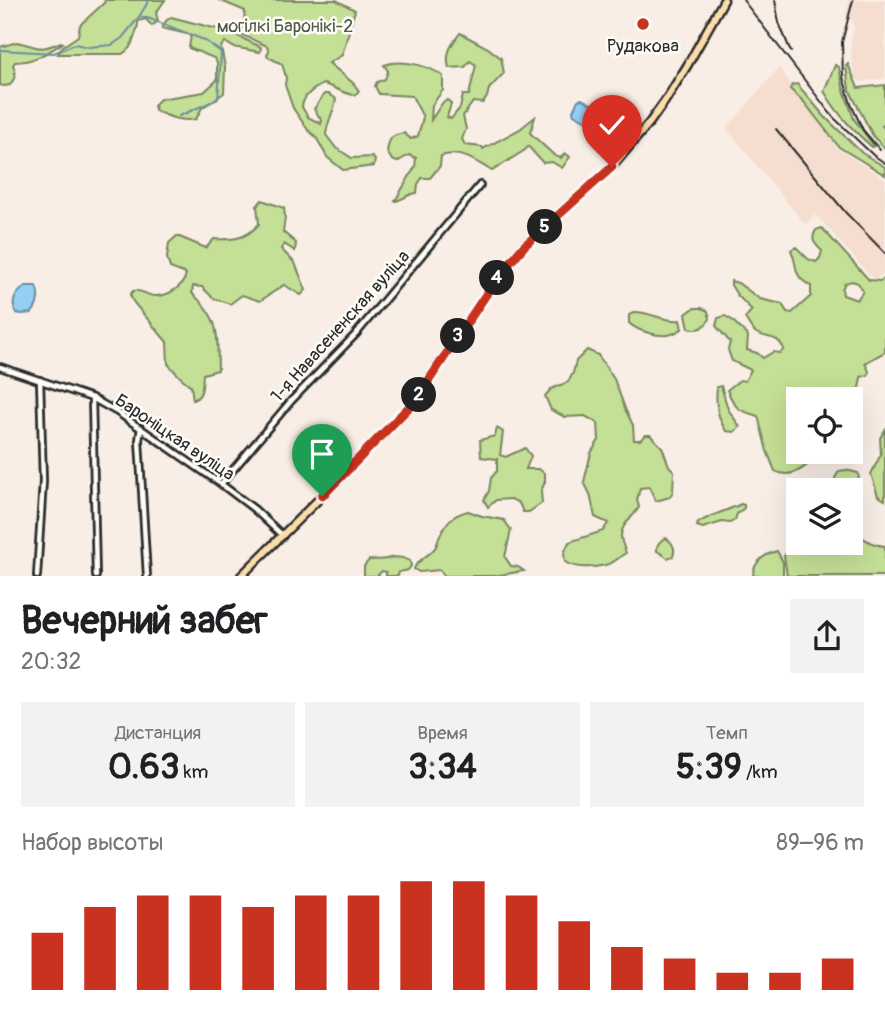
<!DOCTYPE html>
<html lang="ru">
<head>
<meta charset="utf-8">
<style>
  :root { --surface:#fff; --page:#f2f2f2; --text:#202124; --muted:#757577; --accent:#c8321e }
  body { margin:0; font-family:Pangolin,sans-serif; background:var(--page); color:var(--text); height:100vh; display:flex; flex-direction:column; font-size:26px; white-space:nowrap }
  * { box-sizing:border-box; margin:0 }
  p { font-size:23px; color:var(--muted) }
  .icon { flex:none; width:38px; height:38px; fill:none; stroke:currentColor; stroke-width:2; stroke-linecap:round; stroke-linejoin:round }
  .map { position:relative; height:576px; overflow:hidden }
  .sheet { display:flex; flex-direction:column; background:var(--surface); flex:1 }
  .sheet>* { flex:none }
  .buttons { position:absolute; left:786px; top:387px; display:grid; gap:14px }
  .buttons a { display:grid; place-items:center; width:77px; height:77px; border-radius:0px; background:var(--surface); box-shadow:0 7px 28px #0002; font-size:35px }
  .pin { position:absolute; display:grid; place-items:center; width:60px; height:60px; color:#fff; margin:-72px -30px; border-radius:50% 50% 50% 0; rotate:-45deg; box-shadow:0 0 7px #0007 }
  .pin .icon { rotate:45deg }
  .km { position:absolute; width:35px; height:35px; margin:-18px; border-radius:50%; background:#222; color:#fff; font-size:19px; line-height:35px; text-align:center }
  .round { display:grid; place-items:center; flex:none; width:74px; height:74px; border-radius:0px; background:var(--page) }
  .head { display:flex; align-items:center; justify-content:space-between; height:119px; padding:0 21px }
  h1 { font-size:38px; font-weight:700; line-height:52px }
  .stats { display:grid; grid-template-columns:repeat(3,1fr); gap:10px; height:119px; padding:7px 21px }
  .stats div { display:grid; align-content:center; border-radius:0px; background:var(--page); text-align:center }
  .stats b { font-size:35px; font-weight:700 }
  .stats small { font-size:19px; font-weight:400 }
  .stats p { font-size:19px }
  .chart { height:196px; padding:14px 21px }
  .chart p { display:flex; justify-content:space-between }
  .chart svg { width:100%; height:126px; margin-top:7px; stroke:var(--accent); stroke-width:6 }
  .map>svg:first-child { display:block }
  .built { fill:#f5ded0 }
  .green { fill:#c4df96; stroke:#788560; stroke-width:2; fill-rule:evenodd }
  .water { fill:#93d0f4; stroke:#698ea4; stroke-width:2 }
  .lines { fill:none; stroke-linecap:round; stroke-linejoin:round }
  .stream { stroke:#698ea4; stroke-width:2 }
  .minor-casing { stroke:#2b2b2b; stroke-width:10 }
  .major-casing { stroke:#2b2b2b; stroke-width:11 }
  .minor { stroke:#fdfcf7; stroke-width:4.5 }
  .major { stroke:#faddab; stroke-width:6 }
  .rail { stroke:#2b2b2b; stroke-width:2 }
  .route-casing { stroke:#fff; stroke-width:14 }
  .route { stroke:#c8321e; stroke-width:9 }
  .poi-dot { fill:#c8321e; stroke:#fdfcf7; stroke-width:2.5 }
  .labels { text-anchor:middle; stroke-width:5; stroke-linejoin:round; paint-order:stroke }
  .park-label { font-size:18px; fill:#515846; stroke:#fdfcf7 }
  .poi-label { font-size:18px; fill:#2b2b2b; stroke:#fdfcf7 }
  .street-label { font-size:18px; fill:#2b2b2b; stroke:#fdfcf7 }
</style>
</head>
<body>
<div class="map">
<svg width="885" height="576" viewBox="0 0 885 576">
  <rect width="100%" height="100%" fill="#f9eee5"/>
  <filter id="ink" filterUnits="userSpaceOnUse"><feTurbulence type="fractalNoise" baseFrequency=".0143" numOctaves="2"/><feDisplacementMap in="SourceGraphic" scale="14" xChannelSelector="R" yChannelSelector="G"/><feConvolveMatrix kernelMatrix="1 2 1 2 8 2 1 2 1" color-interpolation-filters="sRGB"/></filter>
  <g filter="url(#ink)">
    <g class="built">
      <path d="M846,0h39v78l-25,4 -5,-3 -4,-22v-16l3,-13 -3,-9 -6,-2 4,-15z"/>
      <path d="M779,67l58,81 48,31v93l-11,8 -58,-65 -11,9 -79,-96 10,-10z"/>
    </g>
    <g class="green">
      <path d="M105,0h60l-9,13 2,8 -6,5 -6,-7 -8,2c1,5 -5,21 -8,26 0,1 -6,6 -8,7h-64l4,-7 16,-11 2,-11 24,-22z"/>
      <path d="M219,0h117l19,10 -13,45 -13,8 24,20 6,8 -4,4c-12,-1 -20,-8 -32,-11 -9,5 -20,11 -21,23l6,10 13,7 1,-3 -8,-12 10,-15h4l8,5c-2,13 -9,23 -10,36l10,13 16,10 20,-1 3,3 -1,6 -31,4 -16,-13 -11,-20 -8,-7 -15,-22 -8,-23 1,-8 -4,-13 -14,-7 -1,-3 2,-3 -2,-5 -25,-11 3,-24z"/>
      <path d="M171,17l58,15 32,15 -1,5 -27,-5 -8,-5 -4,5 4,20 -1,26 -22,15 -6,11c-15,3 -28,-2 -41,-9l-1,-5 6,-6 44,-7 13,-12v-17l-3,-5 -25,-10 2,-13 -29,-7 4,-7z"/>
      <path d="M460,33l28,15 13,10 3,15 -15,16 -2,8 -4,6 -10,-1 -10,14 3,13 -4,10 3,6 17,2 1,2 37,-20 15,-12 -5,16 25,23 6,2 4,-5 5,4 -8,11 -10,-6 -9,1 -15,-17 -3,4 -33,21c-17,-10 -31,-21 -51,-15l-1,10 -10,12h-8l-4,6 -1,9c-8,0 -14,7 -22,8l20,-34 1,-9 -7,-3 -12,7 -5,-2 -5,-8c2,-13 3,-17 17,-19l7,6 7,-3 5,-19 -11,-21 -33,-2 -4,-8 2,-4 8,-3 3,-8 -4,-6c18,-6 44,0 59,11v14l-11,15 -1,15 12,-18 5,-2 3,4 -4,13 4,2 9,-11 3,-13h6l7,-30 -6,-4 -5,6 -16,1c-4,-15 2,-23 11,-35z"/>
      <path d="M17,42c23,5 21,10 44,0l2,1c-16,10 -29,19 -48,19l-2,3c4,9 2,13 -3,20l-6,1 -4,-1v-38z"/>
      <path d="M848,64l10,24 27,-3v39l-3,2 3,3v20l-12,-13 -17,-33 -7,-14 -3,-23z"/>
      <path d="M835,65l4,2 4,20 11,32 20,27 -2,1c-20,-18 -34,-32 -48,-56z"/>
      <path d="M797,84l28,33 37,36 23,14v8l-46,-28 -35,-45 -14,-13 2,-4z"/>
      <path d="M262,200l22,8 1,9 -2,15 13,11 -1,8 -11,-7 -3,5 14,14 11,27 -5,5 -17,-10 -24,16 -18,-6 -12,9 -17,-6 -11,-11 -9,-1 -1,7c29,27 25,40 26,77l-15,4c-1,10 1,22 -10,26l-2,-14 -11,-9 -12,-13 -1,-22 -33,-39 -4,-8 3,-4c9,-2 14,5 22,5 13,0 29,-9 31,-22l-16,-6 -3,-10 2,-15 8,-7 29,12 8,-9c20,1 32,0 45,-15l-2,-18z"/>
      <path d="M822,228l47,52 11,1 5,-3v74l-20,11 4,8 -1,4 -7,2 -3,17 -7,11 -1,-6h-52v53h22c-10,12 -27,29 -45,19l-8,-20 -9,-35c-20,-6 -22,-6 -31,-26l13,-10 5,1 6,-11 -19,-9 -4,-11 2,-8 -14,-16 2,-8 7,-2 7,4 16,16 -1,14 10,3 6,5 10,-6 7,1 4,-4c-8,-16 -18,-9 -29,-17 -4,-3 -7,-10 -10,-14l7,-8 -15,-15 -6,-10v-4l7,2 22,16 22,5 5,8 5,1 19,-17v-10c-20,-11 -12,-19 -20,-36l5,-3 12,12 8,3 4,-4 2,-7c-7,-7 -12,-11 -6,-21zM852,281l6,2 5,8 -6,9 -14,-5 -1,-6 3,-6z"/>
      <path d="M694,308h8l6,3 2,8c-7,9 -10,12 -21,9l-3,-14z"/>
      <path d="M635,312c16,0 29,10 45,8l2,9c-4,2 -7,4 -10,5 -12,4 -35,-3 -43,-11v-8z"/>
      <path d="M587,350l11,5 16,24 12,32 7,14 1,15h6l6,-5h4l12,12 7,19 5,5 -1,20 -3,6 -14,4 -7,-14 -9,1 -3,12 2,7c-5,10 -18,17 -18,29 0,5 3,12 5,17 -7,4 -13,11 -21,12 -11,3 -30,4 -40,-3l-1,-9 5,-11 34,-11 5,-8 -13,-6 -5,-23 -6,-12 7,-29 8,-13 -1,-17 -13,-7 -20,1 -14,-7 -6,-14 6,-7 17,-7 5,-9 3,-12z"/>
      <path d="M721,386l7,23 12,18 -6,5 -8,-1c-9,-14 -11,-28 -9,-44z"/>
      <path d="M497,428l6,4 -3,23 6,2c6,-4 13,-5 19,-9l6,8 -5,13h13l6,5v8l-4,9 1,12 -13,9h-6l-4,-9 -8,-4 -15,1 -8,7 -4,-7 5,-9 2,-13 6,-7v-12l-16,-2 -1,-17 15,-4z"/>
      <path d="M885,430v70l-7,-4 -7,-22 10,-20 -1,-16z"/>
      <path d="M846,470l12,3 1,7 -4,3h-7l-10,6 -4,-2 1,-9 4,-7z"/>
      <path d="M741,504l3,1v3l-7,6 -2,6 -5,3 -8,-1 -19,6 -6,-2 1,-3c14,-9 29,-12 43,-19z"/>
      <path d="M468,511l14,5 22,4 7,10 -6,27 6,9 7,1 6,4 -31,5h-49l-4,-6 -21,2 -5,-3c3,-9 13,-12 19,-19 5,-4 4,-9 7,-14 6,-15 13,-21 28,-25z"/>
      <path d="M851,527c9,10 20,18 34,19v30h-98l-3,-20 5,-7 6,-1 3,-6h52z"/>
      <path d="M666,538c7,5 10,11 7,18l-5,2 -11,-7c-1,-6 3,-11 9,-13z"/>
      <path d="M777,551l6,11v14h-30c0,-14 12,-22 24,-25z"/>
      <path d="M393,557l10,1 7,3 1,5 -3,4 -9,2 -1,4h-12v-4l-4,-1 -5,5h-13v-10l5,-6c9,-1 16,1 24,-3z"/>
    </g>
    <g class="water">
      <path d="M582,99l25,14 1,3 -8,11h-3l-23,-13 -1,-3 5,-11z"/>
      <path d="M26,286h10c4,10 3,18 -4,27l-10,1 -6,-1c-6,-12 0,-20 10,-27z"/>
    </g>
    <g class="lines">
      <g class="stream">
        <path d="M139,17l10,-17"/>
        <path d="M0,50l54,3 21,-9 14,3 23,-2 10,-7 17,-21 9,1 56,22 17,12 -3,47 -39,17"/>
      </g>
      <defs>
        <g id="minor">
          <path d="M0,367l92,31 25,14 104,72 33,25 29,27"/>
          <path d="M92,398l4,178"/>
          <path d="M141,428l-2,12 8,136"/>
          <path d="M221,484l70,-83 65,-67 124,-149"/>
          <path d="M37,576l6,-95 -3,-101"/>
        </g>
        <path id="major" d="M241,576l81,-80 90,-92 85,-126 27,-33 88,-78 38,-45 15,-21 22,-35 37,-66"/>
      </defs>
      <use href="#minor" class="minor-casing"/>
      <use href="#major" class="major-casing"/>
      <use href="#minor" class="minor"/>
      <use href="#major" class="major"/>
      <g class="rail">
        <path d="M743,0l90,117 40,38 12,8"/>
        <path d="M775,0l4,23 12,29"/>
        <path d="M853,0l-11,42 1,35 8,27 12,26 17,20"/>
        <path d="M776,129l70,84 39,40"/>
      </g>
    </g>
  </g>
  <g class="lines" filter="url(#ink)">
    <defs>
      <path id="route" d="M322,496l90,-92 13,-18 72,-108 27,-32 88,-79"/>
    </defs>
    <use href="#route" class="route-casing"/>
    <use href="#route" class="route"/>
  </g>
  <circle class="poi-dot" cx="643" cy="24" r="7"/>
  <g class="labels">
    <g class="park-label">
      <text x="285" y="32">могілкі Баронікі-2</text>
    </g>
    <g class="poi-label">
      <text x="643" y="52">Рудакова</text>
    </g>
    <g class="street-label">
      <text transform="translate(340 326) rotate(-48)" y="6">1-я Навасененская вуліца</text>
      <text transform="translate(175 437) rotate(34)" y="6">Бароніцкая вуліца</text>
    </g>
  </g>
</svg>
<div class="buttons">
<a><svg class="icon" aria-label="locate" viewBox="0 0 24 24"><circle cx="12" cy="12" r="6"/><path d="M12 2v4M12 18v4M2 12h4M18 12h4"/></svg></a>
<a><svg class="icon" aria-label="layers" viewBox="0 0 24 24"><path d="M12 4l9 5-9 5-9-5zM3 14l9 5 9-5"/></svg></a>
</div>
<div class="pin" style="left:322px;top:496px;background:#1e9e55"><svg class="icon" aria-label="arrive" viewBox="0 0 24 24"><path d="M6 21V4h12l-3 4 3 4H6"/></svg></div>
<div class="pin" style="left:612px;top:167px;background:#d93025"><svg class="icon" aria-label="check" viewBox="0 0 24 24"><path d="M5 12l5 5 9-10"/></svg></div>
<b class="km" style="left:419px;top:395px">2</b>
<b class="km" style="left:458px;top:336px">3</b>
<b class="km" style="left:497px;top:278px">4</b>
<b class="km" style="left:545px;top:227px">5</b>
</div>
<section class="sheet">
<div class="head"><div><h1>Вечерний забег</h1><p>20:32</p></div><a class="round"><svg class="icon" aria-label="share" viewBox="0 0 24 24"><path d="M12 15V3M7 8l5-5 5 5M5 13v7h14v-7"/></svg></a></div>
<div class="stats">
<div><p>Дистанция</p><b>0.63<small> km</small></b></div>
<div><p>Время</p><b>3:34</b></div>
<div><p>Темп</p><b>5:39<small> /km</small></b></div>
</div>
<div class="chart"><p><span>Набор высоты</span>89–96 m</p>
<svg viewBox="0 0 160 44" preserveAspectRatio="none"><path d="M5 44V24M15 44V15M25 44V11M35 44V11M45 44V15M55 44V11M65 44V11M75 44V6M85 44V6M95 44V11M105 44V20M115 44V29M125 44V33M135 44V38M145 44V38M155 44V33"/></svg>
</div>
</section>
</body>
</html>
